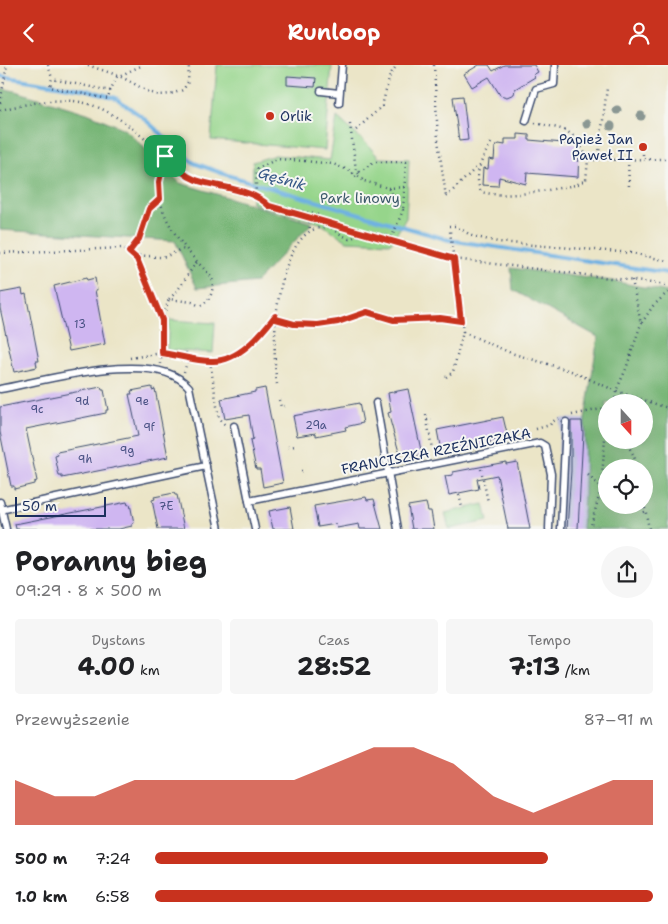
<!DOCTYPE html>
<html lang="pl">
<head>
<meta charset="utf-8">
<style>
  :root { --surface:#fff; --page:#f6f6f6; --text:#202124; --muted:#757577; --accent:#c8321e }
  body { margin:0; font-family:"Shantell Sans",sans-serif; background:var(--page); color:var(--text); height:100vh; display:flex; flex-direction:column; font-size:19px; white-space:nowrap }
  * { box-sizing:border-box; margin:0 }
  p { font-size:16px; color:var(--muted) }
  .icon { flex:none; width:28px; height:28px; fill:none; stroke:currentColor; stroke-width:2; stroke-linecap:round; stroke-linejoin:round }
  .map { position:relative; height:464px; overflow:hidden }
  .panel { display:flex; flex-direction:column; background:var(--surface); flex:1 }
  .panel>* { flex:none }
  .needle { width:32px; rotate:159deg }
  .fabs { position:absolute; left:598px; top:329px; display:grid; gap:10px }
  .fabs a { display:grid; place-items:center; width:55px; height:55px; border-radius:50%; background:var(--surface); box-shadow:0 5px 20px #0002; font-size:25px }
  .scale { position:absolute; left:15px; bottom:12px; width:91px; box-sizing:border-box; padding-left:5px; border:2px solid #1b2f5e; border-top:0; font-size:14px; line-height:18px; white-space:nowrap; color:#1b2f5e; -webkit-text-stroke:4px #f6f6f2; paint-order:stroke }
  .pin { position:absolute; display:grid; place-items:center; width:42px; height:42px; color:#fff; margin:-21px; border-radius:10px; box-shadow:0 2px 8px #0006 }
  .round { display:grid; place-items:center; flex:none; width:52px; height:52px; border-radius:26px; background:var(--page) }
  .head { display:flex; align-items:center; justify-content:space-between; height:85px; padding:0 15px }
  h1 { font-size:28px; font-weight:700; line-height:38px }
  .metrics { display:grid; grid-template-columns:repeat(3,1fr); gap:8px; height:85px; padding:5px 15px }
  .metrics div { display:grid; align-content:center; border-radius:5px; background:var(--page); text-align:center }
  .metrics b { font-size:25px; font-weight:700 }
  .metrics small { font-size:14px; font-weight:400 }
  .metrics p { font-size:14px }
  .chart { height:140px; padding:10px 15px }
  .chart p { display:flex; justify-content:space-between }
  .chart svg { width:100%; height:90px; margin-top:5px; fill:var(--accent); opacity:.7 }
  ul { padding:0 15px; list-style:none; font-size:16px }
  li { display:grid; grid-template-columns:80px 60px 1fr; align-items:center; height:38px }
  li i { height:12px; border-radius:6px; background:var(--accent) }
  header { display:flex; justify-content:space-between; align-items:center; height:65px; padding:0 15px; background:var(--accent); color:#fff; font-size:22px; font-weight:700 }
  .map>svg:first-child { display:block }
  .industrial { fill:#bfc2dd }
  .green { fill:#96d58b; stroke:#588274 }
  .forest { fill:#78b677; stroke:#4a726a; fill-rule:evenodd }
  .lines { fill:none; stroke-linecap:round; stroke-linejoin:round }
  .stream { stroke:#6eb1e3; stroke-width:4 }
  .building { fill:#cfb6f1 }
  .service-casing { stroke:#3a4a6e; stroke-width:9 }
  .path { stroke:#3a4a6e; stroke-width:2.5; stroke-dasharray:1 4; stroke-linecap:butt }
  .service { stroke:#fff; stroke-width:6 }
  .path-bridge { stroke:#3a4a6e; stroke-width:2.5; stroke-dasharray:1 4; stroke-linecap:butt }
  .tree { fill:#8a9793 }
  .route-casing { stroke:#fff; stroke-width:10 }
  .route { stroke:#c8321e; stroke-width:6 }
  .poi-dot { fill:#c8321e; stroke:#f6f6f2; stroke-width:2 }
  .labels { text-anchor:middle; stroke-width:4; stroke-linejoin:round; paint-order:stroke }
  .number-label { font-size:11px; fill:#485183 }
  .poi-label { font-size:14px; fill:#1b2f5e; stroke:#f6f6f2; text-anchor:start }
  .park-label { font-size:14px; fill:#3a5869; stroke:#f6f6f2 }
  .street-label { font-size:14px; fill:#1b2f5e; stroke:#f6f6f2 }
  .water-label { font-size:15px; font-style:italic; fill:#345686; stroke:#f6f6f2 }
</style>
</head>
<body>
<header><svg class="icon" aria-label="back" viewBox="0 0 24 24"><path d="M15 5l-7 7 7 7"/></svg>Runloop<svg class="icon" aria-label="person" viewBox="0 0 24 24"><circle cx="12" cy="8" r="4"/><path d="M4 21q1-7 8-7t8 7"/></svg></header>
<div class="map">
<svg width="668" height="464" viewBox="0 0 668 464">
  <rect width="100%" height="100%" fill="#f6f6f2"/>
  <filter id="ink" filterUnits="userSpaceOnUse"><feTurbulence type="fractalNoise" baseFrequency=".02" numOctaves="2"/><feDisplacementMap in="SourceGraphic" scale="10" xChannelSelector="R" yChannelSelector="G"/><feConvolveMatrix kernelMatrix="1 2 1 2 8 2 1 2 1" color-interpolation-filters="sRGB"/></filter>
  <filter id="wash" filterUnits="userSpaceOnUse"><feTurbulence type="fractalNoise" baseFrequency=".0096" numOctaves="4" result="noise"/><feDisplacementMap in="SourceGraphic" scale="20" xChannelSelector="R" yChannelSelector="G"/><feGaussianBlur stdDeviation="1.12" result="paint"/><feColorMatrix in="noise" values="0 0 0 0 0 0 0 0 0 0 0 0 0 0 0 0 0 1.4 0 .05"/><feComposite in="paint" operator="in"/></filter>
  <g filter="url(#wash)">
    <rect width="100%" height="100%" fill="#ebe5c7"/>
    <path class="industrial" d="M560,353l25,1 -1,80 -2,30h-28z"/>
    <g class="green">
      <path d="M217,0h115l-7,85 -114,-10z"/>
      <path d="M337,52l30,27 12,14 30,1 -3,59 -15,25 -44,-2 -27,-18 -68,-20 1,-41 22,-7 55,5z"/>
      <path d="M169,255l46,3 -2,30 -46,-3z"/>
      <path d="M484,439l4,17 -39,8 -4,-16z"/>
    </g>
    <g class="forest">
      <path d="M0,23l15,3 72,22 38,16 55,54 132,40 -56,59 -59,6 -22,-47 -175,-11z"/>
      <path d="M511,203l101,13 56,11v237h-86l2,-30 1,-80 13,-82 -85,-47zM606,338h38v37h-38zM606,402h38v38h-38z"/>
    </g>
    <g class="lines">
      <path class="stream" d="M0,11l88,14 28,8 25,18 53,47 33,12 222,65 219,33"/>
    </g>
    <g id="blocks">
      <g class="building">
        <path d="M479,0h10l4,6 11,-6h30l4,7 -5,3 2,2 -20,12 -1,5 -7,3 -7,-2 -11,-18 -17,10 -8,-13z"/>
        <path d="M287,11l29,2 -1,9 -28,-2z"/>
        <path d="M463,31l5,44 -9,1 -6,-44z"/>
        <path d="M518,69l11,1v5l46,4 4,5 -1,28 -51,-4 -1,11 -27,-7 -1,9 -16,-1 1,-17 5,1 1,-10 5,1 1,-13 4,-3 6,1v-6h13z"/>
        <path d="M86,213l1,2 8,-2 2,12h-2l10,54 -36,7 -15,-65z"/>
        <path d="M22,224l1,6 3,-1 13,67h-3l1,6 -23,5 -14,-64v-15z"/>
        <path d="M101,322l1,3h2l4,20h-2v3l-80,16 11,52 -3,1v2l-20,5v-3h-3l-11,-54v-25z"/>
        <path d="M152,322v3l3,-1 13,68 -106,21v-2h-3l-4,-20 3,-1 -1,-3 81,-16 -9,-42h3l-1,-3z"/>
        <path d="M265,323l18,95 -20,4 -3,-18h-4l-6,-28 3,-1 -4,-25 -24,4 -4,-20 34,-7v-2z"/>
        <path d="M408,324l14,66 -21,4 -13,-46 3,-1 -3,-19z"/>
        <path d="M359,338l4,20 -18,4 1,3 -30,6v-3l-19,3 -4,-20z"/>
        <path d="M503,352l5,21 -18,3v4l-29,6 -1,-3 -19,3 -4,-21z"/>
        <path d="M571,356h11l1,12 -5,96h-11l4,-58z"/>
        <path d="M506,397v2l11,-2 13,67h-22l-11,-54 -20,4 2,10 -30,6 -4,-19 8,-1v-3z"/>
        <path d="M174,428l1,2h2l7,34h-26l-6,-29 3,-1 -1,-2z"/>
        <path d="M366,432l1,3 7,-1 8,30h-22l-1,-5 -22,4 -1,-4 -18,3 -4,-21z"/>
        <path d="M127,437l1,3 2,-1 4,19 -2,1v2l-13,3h-103l-1,-5z"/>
        <path d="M426,438l2,8h3l3,18h-22l-4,-23z"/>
        <path d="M290,442l4,22h-21l-4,-18z"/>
      </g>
    </g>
  </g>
  <g filter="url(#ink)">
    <use href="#blocks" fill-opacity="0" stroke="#3a4a6e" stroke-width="1"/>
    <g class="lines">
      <defs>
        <g id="service">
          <path d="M321,26l18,2"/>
          <path d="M339,38l3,-38"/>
          <path d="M526,56l10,-32 18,-5 1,-19"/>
          <path d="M0,324c45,-8 156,-42 189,-2l30,142"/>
          <path d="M376,338l22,126"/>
          <path d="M234,361l15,75 291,-58 5,3 6,28 -2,55"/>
          <path d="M249,436l6,28"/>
          <path d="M0,437l6,27"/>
          <path d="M0,445l206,-44"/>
          <path d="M561,464l5,-107"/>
        </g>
      </defs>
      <use href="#service" class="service-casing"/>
      <g class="path">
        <path d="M48,0l4,13 -2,9 58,12 2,-8 -58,-12"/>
        <path d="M88,0c12,5 26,8 37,14 25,12 29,22 58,11l5,-8 1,-17"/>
        <path d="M434,0l4,75 8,57"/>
        <path d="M110,26l7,-14 26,-12"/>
        <path d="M0,38l7,-38"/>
        <path d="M0,45c73,-17 96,-15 153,36 13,11 25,26 41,33 23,10 58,8 75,27l185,53 214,26"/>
        <path d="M535,58c32,7 38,5 53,37l80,-1"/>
        <path d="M350,59l6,46 3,4 -4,3 -2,-4 3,-3"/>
        <path d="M356,65l26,-24 8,-31 7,-10"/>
        <path d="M491,78c-9,16 -18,31 -10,49 29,7 65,-2 95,-7l10,-5 2,-20"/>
        <path d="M643,84v10"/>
        <path d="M598,95l9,-72"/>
        <path d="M628,95l1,27"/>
        <path d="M305,96l28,3 20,8"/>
        <path d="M359,107l15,-10h32l-3,48"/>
        <path d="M358,111l6,5"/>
        <path d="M388,123l18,-1"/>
        <path d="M446,132l32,-31"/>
        <path d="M309,152l1,14"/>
        <path d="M449,161h7l16,10 26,6 134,11 36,8"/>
        <path d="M129,187c17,-20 11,-37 31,-53"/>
        <path d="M0,188l123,-5 14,11 25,61 -1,44"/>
        <path d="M134,191c25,-2 22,7 47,-7l6,1"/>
        <path d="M632,215l9,44"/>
        <path d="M169,234c12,-10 18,-25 28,-37"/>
        <path d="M162,255l7,-21 23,3 8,4c12,-6 14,-17 12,-29 -21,-21 -46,-48 -52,-78 -3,-15 1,-29 5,-43"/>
        <path d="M276,255l18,4 24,1 20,-3 29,-10 27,8 46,-2 21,2"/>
        <path d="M463,267l48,21 60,18 45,20 52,17"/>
        <path d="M130,293l32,-5 52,9 27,-12 11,-7 22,-26"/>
        <path d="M210,296l9,58 7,7"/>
        <path d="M184,307l4,-13 -2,-7"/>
        <path d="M446,312l7,-5 10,-40 -13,-101"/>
        <path d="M277,319c-6,-37 -2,-129 32,-152 9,-6 20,-5 30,-5"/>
        <path d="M279,335l2,7 6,-2"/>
        <path d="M615,338l1,-12 10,-22 15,-45 12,-18 15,-14"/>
        <path d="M426,350l1,5h5"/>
        <path d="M572,350l34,-7"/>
        <path d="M427,355l5,29"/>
        <path d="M536,364l14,-4 2,-3 7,-4"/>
        <path d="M625,375l9,16 3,11"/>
        <path d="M288,382l8,-1"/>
        <path d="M481,404l7,33"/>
        <path d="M301,406h2"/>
        <path d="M588,410l18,17"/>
        <path d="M459,430l3,12"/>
        <path d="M644,438l5,26"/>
        <path d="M636,440l9,8"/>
        <path d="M590,464l11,-40 5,-63"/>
      </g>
      <use href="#service" class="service"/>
      <path class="path-bridge" d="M305,96l-28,-2 -20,10 -2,31 63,15 17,16 14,8 20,-8 23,6 11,-27 -15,-22 -24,-7"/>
    </g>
    <g class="tree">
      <circle cx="617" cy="45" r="4.5"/>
      <circle cx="641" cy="51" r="4.5"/>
      <circle cx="587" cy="59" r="4.5"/>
      <circle cx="611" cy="61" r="4.5"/>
    </g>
  </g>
  <g class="lines" filter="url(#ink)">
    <defs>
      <path id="route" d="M165,91c9,9 18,19 31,24 22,8 56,8 73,26l185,53 7,62 -21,-3 -46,2 -27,-8 -29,10 -20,3 -24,-1 -18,-5 -1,-3c-14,18 -36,45 -62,45 -13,1 -36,-6 -51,-8v-33l-25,-61 -8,-7 10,-13 10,-30 11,-10 -1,-17z"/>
    </defs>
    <use href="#route" class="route-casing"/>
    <use href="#route" class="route"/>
  </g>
  <g class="poi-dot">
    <circle cx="270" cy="51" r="5"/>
    <circle cx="643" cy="82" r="5"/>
  </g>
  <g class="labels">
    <g class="number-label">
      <text x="80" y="263">13</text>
      <text x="82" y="340">9d</text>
      <text x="142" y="340">9e</text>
      <text x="37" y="348">9c</text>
      <text x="316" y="364">29a</text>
      <text x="149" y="366">9f</text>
      <text x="127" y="389">9g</text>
      <text x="85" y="398">9h</text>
      <text x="166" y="445">7E</text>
    </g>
    <g class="poi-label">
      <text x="280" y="56">Orlik</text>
      <text x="633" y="79" text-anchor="end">Papież Jan<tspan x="633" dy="16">Paweł II</tspan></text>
    </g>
    <g class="park-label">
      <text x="360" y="138">Park linowy</text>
    </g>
    <g class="street-label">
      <text transform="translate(436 386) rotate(-11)" y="5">FRANCISZKA RZEŹNICZAKA</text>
    </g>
    <g class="water-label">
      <text transform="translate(282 114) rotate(16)" y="5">Gęśnik</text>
    </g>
  </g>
</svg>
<div class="fabs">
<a><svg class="needle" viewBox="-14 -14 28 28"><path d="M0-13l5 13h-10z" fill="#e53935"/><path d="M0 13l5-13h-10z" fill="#757577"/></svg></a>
<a><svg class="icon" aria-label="locate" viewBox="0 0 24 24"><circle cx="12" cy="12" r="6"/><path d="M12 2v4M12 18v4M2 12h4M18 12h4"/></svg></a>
</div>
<div class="scale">50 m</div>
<div class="pin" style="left:165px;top:91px;background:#1e9e55"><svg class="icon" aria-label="arrive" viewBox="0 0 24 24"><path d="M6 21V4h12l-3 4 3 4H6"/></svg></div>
</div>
<section class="panel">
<div class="head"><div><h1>Poranny bieg</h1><p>09:29 · 8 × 500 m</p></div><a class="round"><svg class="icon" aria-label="share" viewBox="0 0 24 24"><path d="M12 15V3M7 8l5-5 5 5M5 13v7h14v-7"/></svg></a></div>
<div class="metrics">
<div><p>Dystans</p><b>4.00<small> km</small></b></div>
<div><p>Czas</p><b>28:52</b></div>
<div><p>Tempo</p><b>7:13<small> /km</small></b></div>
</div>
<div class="chart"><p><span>Przewyższenie</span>87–91 m</p>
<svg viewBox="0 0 160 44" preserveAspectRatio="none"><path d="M0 44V22L10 30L20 30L30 22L40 22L50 22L60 22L70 22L80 14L90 6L100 6L110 14L120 30L130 38L140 30L150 22L160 22V44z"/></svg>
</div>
<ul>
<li><b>500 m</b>7:24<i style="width:79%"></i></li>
<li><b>1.0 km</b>6:58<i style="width:100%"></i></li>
</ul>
</section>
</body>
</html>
